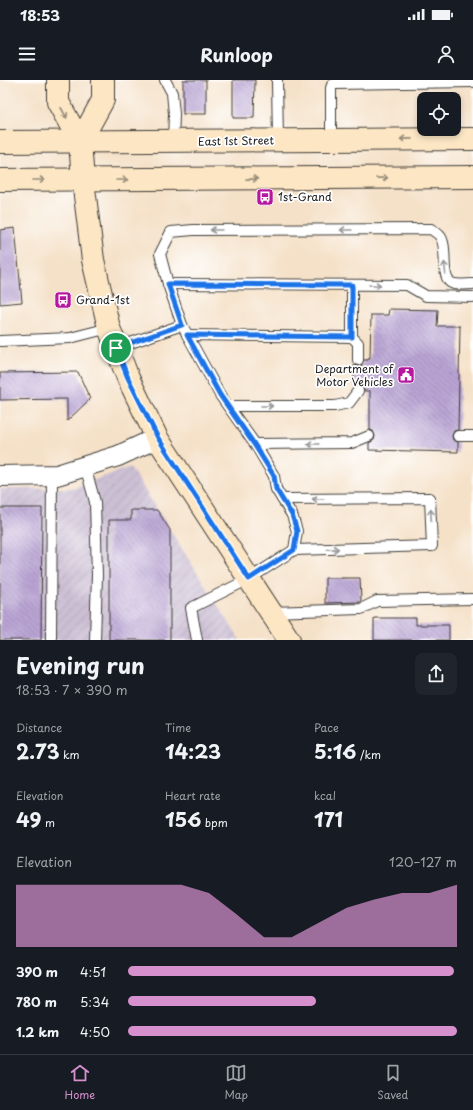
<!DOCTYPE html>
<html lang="en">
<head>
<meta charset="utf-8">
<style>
  :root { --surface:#171b24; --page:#20242c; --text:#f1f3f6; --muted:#9ea1a6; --line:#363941; --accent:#d690ce }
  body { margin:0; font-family:"Playpen Sans",sans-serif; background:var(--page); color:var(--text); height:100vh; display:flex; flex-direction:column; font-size:15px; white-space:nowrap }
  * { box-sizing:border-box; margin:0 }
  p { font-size:13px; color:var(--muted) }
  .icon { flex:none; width:22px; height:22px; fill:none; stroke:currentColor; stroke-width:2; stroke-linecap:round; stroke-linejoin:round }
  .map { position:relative; height:560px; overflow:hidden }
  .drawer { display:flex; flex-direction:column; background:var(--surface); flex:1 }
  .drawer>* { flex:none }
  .tools { position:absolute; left:417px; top:12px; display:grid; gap:8px }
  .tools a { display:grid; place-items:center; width:44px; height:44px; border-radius:8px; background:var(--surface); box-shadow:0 2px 6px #0003; font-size:20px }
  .pin { position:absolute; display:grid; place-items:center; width:34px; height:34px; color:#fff; margin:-17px; border:2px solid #fff; border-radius:50%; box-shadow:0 1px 4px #0007 }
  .round { display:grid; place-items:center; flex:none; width:42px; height:42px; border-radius:8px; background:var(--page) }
  .overview { display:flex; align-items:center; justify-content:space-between; height:68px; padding:0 16px }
  h1 { font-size:22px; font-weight:700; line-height:30px }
  .metrics { display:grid; grid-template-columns:repeat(3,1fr); gap:6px; height:68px; padding:4px 16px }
  .metrics div { display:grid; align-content:center }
  .metrics b { font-size:20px; font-weight:700 }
  .metrics small { font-size:11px; font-weight:400 }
  .metrics p { font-size:11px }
  .chart { height:112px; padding:8px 16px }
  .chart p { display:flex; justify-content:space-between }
  .chart svg { width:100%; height:72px; margin-top:4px; fill:var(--accent); opacity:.7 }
  ul { padding:0 16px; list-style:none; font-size:13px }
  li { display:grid; grid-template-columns:64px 48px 1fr; align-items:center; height:30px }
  li i { height:10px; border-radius:5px; background:var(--accent) }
  .status { display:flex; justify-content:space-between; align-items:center; height:28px; padding:0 20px; background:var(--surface); direction:ltr }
  .status svg { height:11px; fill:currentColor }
  header { display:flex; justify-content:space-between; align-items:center; height:52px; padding:0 16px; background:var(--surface); font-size:18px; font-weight:700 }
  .tab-bar { display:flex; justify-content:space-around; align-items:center; height:56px; border-top:1px solid var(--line); background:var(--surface); font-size:11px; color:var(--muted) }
  .tab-bar a { display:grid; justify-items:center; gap:2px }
  .tab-bar .current { color:var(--accent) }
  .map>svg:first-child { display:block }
  .industrial { fill:url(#industrial-furrows) }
  .building { fill:url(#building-back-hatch) }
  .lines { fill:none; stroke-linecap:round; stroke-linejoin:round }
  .lane-casing { stroke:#3d3a36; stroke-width:12 }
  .street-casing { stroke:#3d3a36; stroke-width:22 }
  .secondary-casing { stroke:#3d3a36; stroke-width:24 }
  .lane { stroke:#fff; stroke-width:10 }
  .street { stroke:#fff; stroke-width:20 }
  .secondary { stroke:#fce6c4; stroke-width:22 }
  .oneway { stroke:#978b78 }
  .oneway2 { stroke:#999 }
  .route-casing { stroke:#fff; stroke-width:8 }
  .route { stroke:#1a73e8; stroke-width:5 }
  .labels { text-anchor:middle; stroke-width:3.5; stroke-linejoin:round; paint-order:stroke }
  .street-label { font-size:11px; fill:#1c1c1c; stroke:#fff }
  .poi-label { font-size:11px; fill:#1c1c1c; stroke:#fff; text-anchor:start }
</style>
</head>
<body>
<div class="status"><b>18:53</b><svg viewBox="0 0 49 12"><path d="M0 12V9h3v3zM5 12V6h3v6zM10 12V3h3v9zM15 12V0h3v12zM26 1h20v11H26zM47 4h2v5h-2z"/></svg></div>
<header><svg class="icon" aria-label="menu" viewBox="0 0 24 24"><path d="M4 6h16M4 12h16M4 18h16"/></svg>Runloop<svg class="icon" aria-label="person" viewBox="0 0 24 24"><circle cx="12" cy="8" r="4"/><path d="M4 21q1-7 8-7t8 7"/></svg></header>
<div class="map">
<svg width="473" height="560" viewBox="0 0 473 560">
  <defs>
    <pattern id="industrial-furrows" width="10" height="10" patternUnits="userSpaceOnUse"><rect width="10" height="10" fill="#ccbfd4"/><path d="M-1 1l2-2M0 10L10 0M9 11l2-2" fill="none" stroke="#afa4b5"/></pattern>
    <pattern id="building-back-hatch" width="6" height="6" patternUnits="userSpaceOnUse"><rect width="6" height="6" fill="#baa4d4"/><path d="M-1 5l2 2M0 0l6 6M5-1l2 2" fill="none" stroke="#9685ab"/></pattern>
  </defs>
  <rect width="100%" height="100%" fill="#fff"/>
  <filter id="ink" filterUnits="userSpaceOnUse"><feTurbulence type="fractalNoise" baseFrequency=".025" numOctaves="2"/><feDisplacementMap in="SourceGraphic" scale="8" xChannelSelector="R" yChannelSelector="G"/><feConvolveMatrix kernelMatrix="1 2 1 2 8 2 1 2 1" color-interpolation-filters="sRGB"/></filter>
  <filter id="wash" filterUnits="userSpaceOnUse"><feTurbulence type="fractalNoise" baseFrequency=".012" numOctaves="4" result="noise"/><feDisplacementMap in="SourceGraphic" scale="16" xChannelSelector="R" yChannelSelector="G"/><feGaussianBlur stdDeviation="0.9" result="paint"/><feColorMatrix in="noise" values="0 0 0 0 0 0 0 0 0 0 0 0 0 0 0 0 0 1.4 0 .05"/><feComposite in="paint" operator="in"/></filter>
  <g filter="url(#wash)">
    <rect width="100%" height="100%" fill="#f5e1c8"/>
    <path class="industrial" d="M130,387l110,173h-240v-151l72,-1z"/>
    <g id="blocks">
      <g class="building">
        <rect x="183" y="0" width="23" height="34"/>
        <path d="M233,0h22l-1,38h-21z"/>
        <path d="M15,148l7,74 -22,2v-74z"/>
        <path d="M389,229l49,1 -1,16h23l-2,104 -4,1 -2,5 1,4 5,2v10l-89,-2v-7l5,-3 1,-4 -2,-5 -3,-1v-39h-6l-2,-5 -3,-1 -5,1v-21l4,1h3l3,-6h4v-2h2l1,-43h17z"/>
        <path d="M78,292l12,27 -23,22v-22l-67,1v-27z"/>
        <path d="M0,428h42l-1,132h-41z"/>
        <path d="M131,430h26l13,20v110h-61v-120h22z"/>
        <path d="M325,498h35l1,24 -36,1z"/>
        <path d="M374,538h42v7h33v15h-75z"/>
      </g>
    </g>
  </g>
  <g filter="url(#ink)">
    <use href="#blocks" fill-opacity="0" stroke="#3d3a36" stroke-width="1"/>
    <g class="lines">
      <defs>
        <g id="lane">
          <path d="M165,0l7,13 2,21 -1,28"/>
          <path d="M277,0l1,61"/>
          <path d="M331,60v-52l1,-3 2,-1 139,-2"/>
          <path d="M168,204l239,1 19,11 47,1"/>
          <path d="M187,255l165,2v-52"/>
          <path d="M352,257l6,6v17"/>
          <path d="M0,261l70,-3 39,-10"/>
          <path d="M116,268l66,-23"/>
          <path d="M228,326h107l14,-3 9,-12"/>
          <path d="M458,356h15"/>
          <path d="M255,364l97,-1 17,-7"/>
          <path d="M85,386l10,36 2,73 -2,65"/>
          <path d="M282,419l148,-1 2,48 -138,4"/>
          <path d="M271,532l90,-3 16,-8 96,-2"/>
          <path d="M51,560l1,-165"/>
          <path d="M197,560l-6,-32 58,-29 45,-29 3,-19 -5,-16 -16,-26 -2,-13 -19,-32 -35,-49 -38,-70 -14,-41 -8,-30 11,-22 22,-2 238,-1c3,2 6,4 8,6 11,10 -1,46 15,49 6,1 13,0 19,0"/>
        </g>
        <path id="street" d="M0,396l57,-1 61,-19 39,-18"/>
        <g id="secondary">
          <path d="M58,0v22l22,40 3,38 10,80 16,68 19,50 29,60 132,202"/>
          <path d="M0,62l473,-3"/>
          <path d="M80,62l23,-42v-20"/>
          <path d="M0,100l473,-3"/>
        </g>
      </defs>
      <use href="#lane" class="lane-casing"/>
      <use href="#street" class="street-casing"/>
      <use href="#secondary" class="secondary-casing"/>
      <use href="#lane" class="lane"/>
      <use href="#street" class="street"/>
      <use href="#secondary" class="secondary"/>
    </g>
    <defs><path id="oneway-shaft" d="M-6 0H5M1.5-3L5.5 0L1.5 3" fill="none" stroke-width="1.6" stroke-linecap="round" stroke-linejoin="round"/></defs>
    <g class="oneway">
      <use href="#oneway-shaft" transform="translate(64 33) rotate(61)"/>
      <use href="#oneway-shaft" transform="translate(406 59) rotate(179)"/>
      <use href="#oneway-shaft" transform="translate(382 98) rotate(-1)"/>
      <use href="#oneway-shaft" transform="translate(252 99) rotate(-1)"/>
      <use href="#oneway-shaft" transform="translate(39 100)"/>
      <use href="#oneway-shaft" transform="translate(122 100)"/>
    </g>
    <g class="oneway2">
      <use href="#oneway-shaft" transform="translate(216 150) rotate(180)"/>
      <use href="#oneway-shaft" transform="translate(346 150) rotate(180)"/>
      <use href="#oneway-shaft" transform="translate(445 188) rotate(-96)"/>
      <use href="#oneway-shaft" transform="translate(375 205)"/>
      <use href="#oneway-shaft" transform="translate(267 326)"/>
      <use href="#oneway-shaft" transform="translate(313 364) rotate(180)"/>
      <use href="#oneway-shaft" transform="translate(318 419) rotate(180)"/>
      <use href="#oneway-shaft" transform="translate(431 435) rotate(-92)"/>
      <use href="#oneway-shaft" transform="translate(333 469) rotate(-2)"/>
    </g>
  </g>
  <g class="lines" filter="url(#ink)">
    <defs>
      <path id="route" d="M168,204l184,1v52l-165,-2 33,60 34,49 20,32 2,13 16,26 5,16 -3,19 -45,29 -91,-141 -30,-60 -12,-30 66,-23z"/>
    </defs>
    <use href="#route" class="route-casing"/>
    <use href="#route" class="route"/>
  </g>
  <defs>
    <symbol id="bus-square" viewBox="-11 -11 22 22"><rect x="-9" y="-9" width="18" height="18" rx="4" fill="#b5179e" stroke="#fff"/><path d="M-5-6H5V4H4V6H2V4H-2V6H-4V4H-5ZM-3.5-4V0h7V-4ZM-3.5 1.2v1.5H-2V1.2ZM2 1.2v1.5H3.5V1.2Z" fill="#fff"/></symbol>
    <symbol id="civic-square" viewBox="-11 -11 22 22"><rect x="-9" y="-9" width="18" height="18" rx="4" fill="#b5179e" stroke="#fff"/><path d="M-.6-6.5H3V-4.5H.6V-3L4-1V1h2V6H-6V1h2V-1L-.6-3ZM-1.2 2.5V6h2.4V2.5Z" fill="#fff"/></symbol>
  </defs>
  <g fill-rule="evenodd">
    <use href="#bus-square" x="255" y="107" width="20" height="20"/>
    <use href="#bus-square" x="53" y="210" width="20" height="20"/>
    <use href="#civic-square" x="396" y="285" width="20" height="20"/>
  </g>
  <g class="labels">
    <g class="street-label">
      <text transform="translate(236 61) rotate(-1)" y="4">East 1st Street</text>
    </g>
    <g class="poi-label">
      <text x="278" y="121">1st-Grand</text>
      <text x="76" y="224">Grand-1st</text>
      <text x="393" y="293" text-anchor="end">Department of<tspan x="393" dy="13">Motor Vehicles</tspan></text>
    </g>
  </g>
</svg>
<div class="tools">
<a><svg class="icon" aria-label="locate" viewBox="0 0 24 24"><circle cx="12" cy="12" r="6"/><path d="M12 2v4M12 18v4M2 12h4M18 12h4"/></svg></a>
</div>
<div class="pin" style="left:116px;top:268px;background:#1e9e55"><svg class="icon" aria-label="arrive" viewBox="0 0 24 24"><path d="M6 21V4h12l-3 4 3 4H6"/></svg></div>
</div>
<section class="drawer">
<div class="overview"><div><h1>Evening run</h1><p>18:53 · 7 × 390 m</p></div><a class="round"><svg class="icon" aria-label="share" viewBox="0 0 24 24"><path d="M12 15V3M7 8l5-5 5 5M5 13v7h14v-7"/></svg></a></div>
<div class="metrics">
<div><p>Distance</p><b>2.73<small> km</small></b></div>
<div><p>Time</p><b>14:23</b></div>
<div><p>Pace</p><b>5:16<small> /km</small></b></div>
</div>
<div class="metrics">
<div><p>Elevation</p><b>49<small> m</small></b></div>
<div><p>Heart rate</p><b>156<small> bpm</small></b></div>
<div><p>kcal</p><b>171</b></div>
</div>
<div class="chart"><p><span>Elevation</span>120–127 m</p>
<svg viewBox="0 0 160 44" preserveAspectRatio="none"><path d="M0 44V6L10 6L20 6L30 6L40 6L50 6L60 6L70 11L80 24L90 38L100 38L110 29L120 20L130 15L140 11L150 11L160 6V44z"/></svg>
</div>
<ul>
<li><b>390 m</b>4:51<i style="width:99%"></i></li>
<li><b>780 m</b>5:34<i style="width:57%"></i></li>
<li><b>1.2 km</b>4:50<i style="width:100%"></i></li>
</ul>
</section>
<nav class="tab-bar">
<a class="current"><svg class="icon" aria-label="home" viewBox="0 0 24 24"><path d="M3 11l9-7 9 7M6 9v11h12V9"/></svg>Home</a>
<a><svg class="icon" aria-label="map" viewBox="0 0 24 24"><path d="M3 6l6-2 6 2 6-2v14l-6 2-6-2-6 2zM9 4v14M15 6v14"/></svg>Map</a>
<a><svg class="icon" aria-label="saved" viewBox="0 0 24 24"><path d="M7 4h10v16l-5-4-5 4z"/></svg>Saved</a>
</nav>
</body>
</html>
